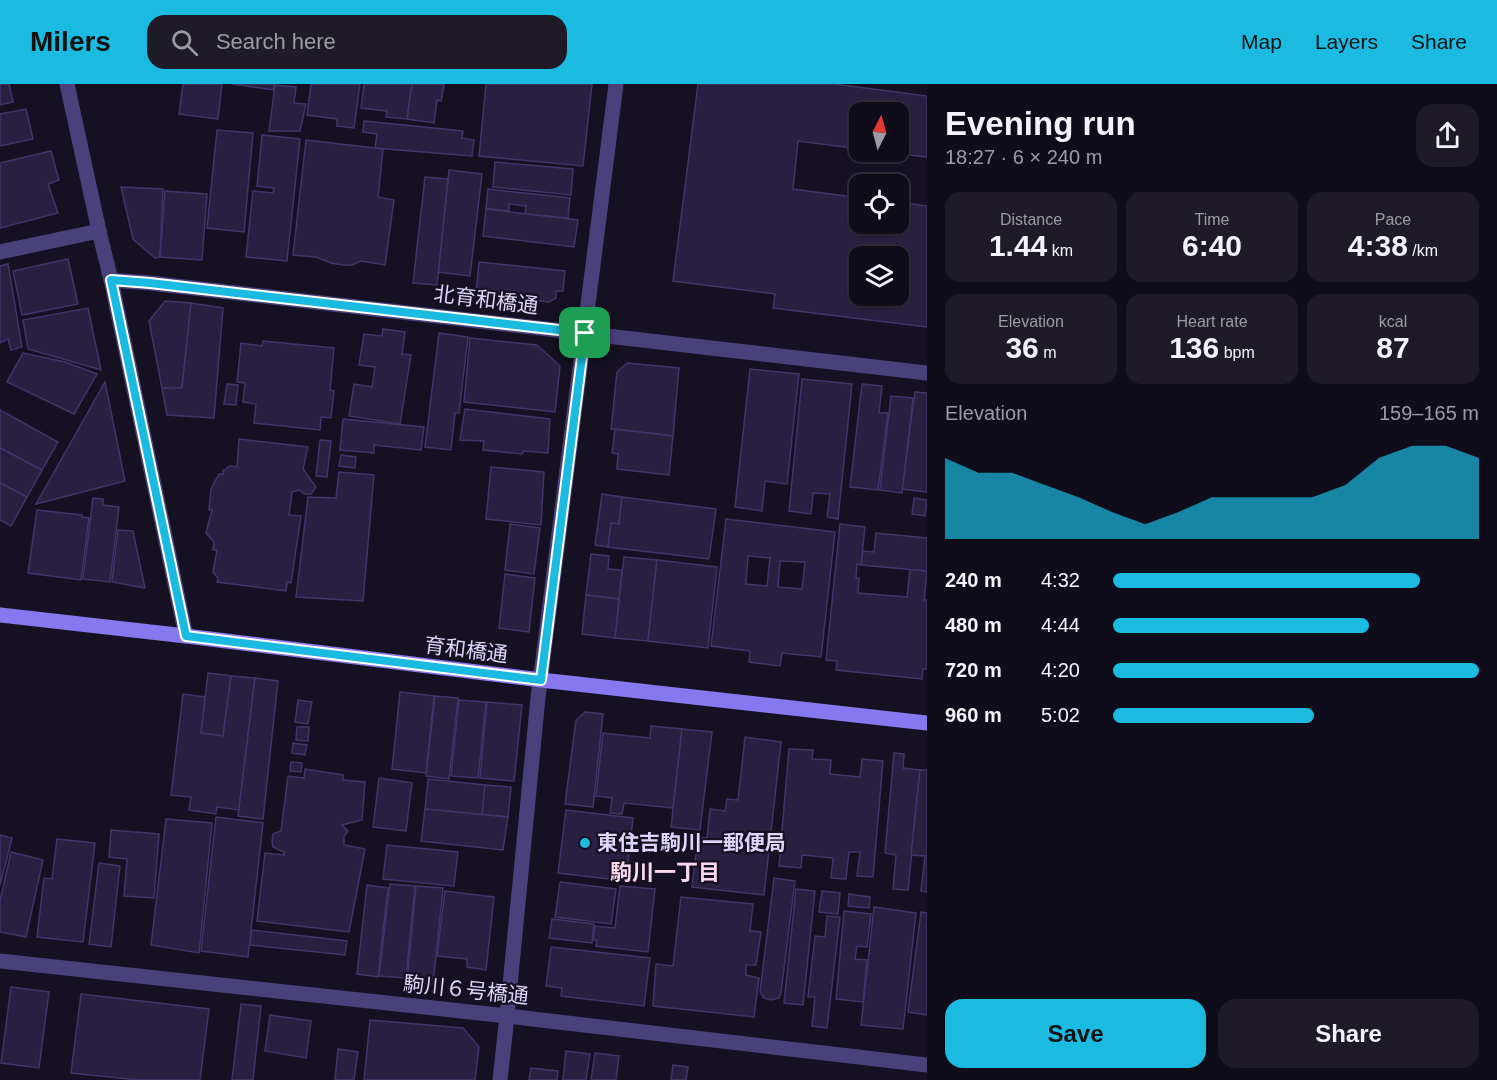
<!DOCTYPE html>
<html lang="en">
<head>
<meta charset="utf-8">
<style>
  :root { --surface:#100d1a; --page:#1e1b27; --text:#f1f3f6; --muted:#9c9ca2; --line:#302d39; --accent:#1bbae1 }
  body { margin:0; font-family:Helvetica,"Noto Sans JP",sans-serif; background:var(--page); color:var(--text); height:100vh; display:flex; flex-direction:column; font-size:22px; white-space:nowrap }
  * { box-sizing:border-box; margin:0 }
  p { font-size:20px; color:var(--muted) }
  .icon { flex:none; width:33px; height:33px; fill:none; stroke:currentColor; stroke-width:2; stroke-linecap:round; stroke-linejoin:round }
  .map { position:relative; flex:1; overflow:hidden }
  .sheet { display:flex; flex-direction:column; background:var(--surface); width:570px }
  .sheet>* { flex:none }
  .needle { width:39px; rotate:6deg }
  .tools { position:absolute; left:849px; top:18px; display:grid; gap:12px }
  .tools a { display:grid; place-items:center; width:60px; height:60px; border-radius:12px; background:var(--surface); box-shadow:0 2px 4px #0004,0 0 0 2px var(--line); font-size:30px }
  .pin { position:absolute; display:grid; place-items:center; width:51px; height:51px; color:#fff; margin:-26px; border-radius:12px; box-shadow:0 3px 9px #0006 }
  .round { display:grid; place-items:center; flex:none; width:63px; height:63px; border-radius:18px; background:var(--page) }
  .overview { display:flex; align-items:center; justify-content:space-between; height:102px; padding:0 18px }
  h1 { font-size:33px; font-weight:700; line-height:45px }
  .figures { display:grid; grid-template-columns:repeat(3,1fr); gap:9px; height:102px; padding:6px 18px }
  .figures div { display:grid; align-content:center; border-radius:15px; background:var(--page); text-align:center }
  .figures b { font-size:30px; font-weight:700 }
  .figures small { font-size:16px; font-weight:400 }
  .figures p { font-size:16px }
  .chart { height:168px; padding:12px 18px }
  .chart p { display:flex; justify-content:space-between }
  .chart svg { width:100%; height:108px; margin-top:6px; fill:var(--accent); opacity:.7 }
  .cta { display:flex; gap:12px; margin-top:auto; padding:12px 18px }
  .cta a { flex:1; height:69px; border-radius:18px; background:var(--accent); color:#111; font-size:24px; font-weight:700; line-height:69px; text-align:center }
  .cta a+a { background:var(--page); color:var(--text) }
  ul { padding:0 18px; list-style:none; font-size:20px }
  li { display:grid; grid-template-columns:96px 72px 1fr; align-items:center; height:45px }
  li i { height:15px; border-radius:8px; background:var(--accent) }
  header { display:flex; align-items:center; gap:36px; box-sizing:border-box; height:84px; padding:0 30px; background:var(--accent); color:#111 }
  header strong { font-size:28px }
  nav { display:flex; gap:33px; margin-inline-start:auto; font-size:21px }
  .search { width:420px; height:54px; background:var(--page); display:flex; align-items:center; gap:15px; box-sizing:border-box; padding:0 21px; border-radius:18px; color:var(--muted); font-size:22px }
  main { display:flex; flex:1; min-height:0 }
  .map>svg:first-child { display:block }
  .building { fill:#291f40; stroke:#44336a; stroke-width:1.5; fill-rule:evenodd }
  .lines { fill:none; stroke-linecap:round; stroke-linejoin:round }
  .street { stroke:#49417b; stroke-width:15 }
  .secondary { stroke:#8778ef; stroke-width:15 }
  .route-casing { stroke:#fff; stroke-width:12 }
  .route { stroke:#1bbae1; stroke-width:8 }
  .poi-dot { fill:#1bbae1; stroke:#151122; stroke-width:2 }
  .labels { text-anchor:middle; stroke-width:4.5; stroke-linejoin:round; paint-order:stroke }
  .street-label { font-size:21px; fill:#ded6fa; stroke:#151122 }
  .poi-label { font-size:21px; font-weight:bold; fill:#ded6fa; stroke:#151122; text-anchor:start }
  .neighbourhood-label { font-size:22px; font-weight:bold; fill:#fad8ea; stroke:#151122 }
</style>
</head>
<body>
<header>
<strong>Milers</strong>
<div class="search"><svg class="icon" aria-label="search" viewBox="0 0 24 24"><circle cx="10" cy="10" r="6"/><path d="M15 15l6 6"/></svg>Search here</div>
<nav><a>Map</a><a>Layers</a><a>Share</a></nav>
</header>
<main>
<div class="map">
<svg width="927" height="996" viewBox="0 0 927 996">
  <rect width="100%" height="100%" fill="#151122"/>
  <g class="building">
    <path d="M0,0h10h-1l4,18 -13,3z"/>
    <path d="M183,0h39l-4,35 -39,-5z"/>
    <path d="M232,0h42v6z"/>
    <path d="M311,0h49l-6,44 -17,-2v-7l-30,-4z"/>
    <path d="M364,0h48l-5,35 -21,-2 1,-6 -26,-3z"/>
    <path d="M412,0h26l6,1 -3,16 -4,-1 -3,23 -27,-4z"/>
    <path d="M486,0h106l-9,82 -104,-10z"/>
    <path d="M698,0h136l93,12v61l-47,-5h18v-40h-38v37l-62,-8 -5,48 67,9v26h38v-22l29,4v121l-154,-19 2,-14 -102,-13zM860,172h38v40h-38z"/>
    <path d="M275,1l21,2 -2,16 12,1 -6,27h-31z"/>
    <path d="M26,25l7,30 -33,7v-32z"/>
    <path d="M364,37l99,10 -1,7 12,2 -2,16 -97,-8 2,-14 -14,-2z"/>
    <path d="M217,46l36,3 -9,99 -37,-4z"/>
    <path d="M262,51l38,4 -13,122 -41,-4 7,-66 20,2 1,-5 -17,-2z"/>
    <path d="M306,56l77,9 -5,48 16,3 -9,65 -24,-4 -9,4h-9l-12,-2 -15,-6 -23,-2z"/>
    <path d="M51,67l8,29 -11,4 10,29 -58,15v-65z"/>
    <path d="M495,78l78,7 -2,26 -78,-8z"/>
    <path d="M449,86l33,4 -12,102 -32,-4z"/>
    <path d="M425,93l23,2 -11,106 -24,-2z"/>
    <path d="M121,103l42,2 -3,68 -5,1 -22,-19z"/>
    <path d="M488,105l82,9 -2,20 -43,-4 1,-8 -17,-2v7l-23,-3z"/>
    <path d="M165,107l42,3 -5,66 -42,-3z"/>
    <path d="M486,125l92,11 -4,27 -91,-11z"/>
    <path d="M68,175l10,45 -56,11 -9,-44z"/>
    <path d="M479,178l86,9 -2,20h-7v7l-7,4 -73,-10z"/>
    <path d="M8,180l14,83 -11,3 -3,-11 -8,4v-77z"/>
    <path d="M165,217l26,2 -9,85h-20l-13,-67z"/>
    <path d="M191,219l32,5 -9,110 -47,-3 -5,-27h20z"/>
    <path d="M88,224l13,62 -73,-21 -5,-29z"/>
    <path d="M383,245l22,3 -3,22 9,1 -11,69 -51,-8 5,-32 18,3 3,-20 -16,-2 5,-31 18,2z"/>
    <path d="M439,249l29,4 -9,76h-4l-4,37 -26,-3z"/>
    <path d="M470,254l67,7 23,21 -5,46 -91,-10z"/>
    <path d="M263,257l71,7 -4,42 4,1 -3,27 -10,-1 -1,13 -66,-7 2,-19 -13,-2 2,-19 -8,-1 4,-39 21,3z"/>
    <path d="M23,269l42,9 32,12 -23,40 -67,-32z"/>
    <path d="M627,279l52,5 -6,68 -62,-7 6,-57z"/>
    <path d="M750,285l49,5 -12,110 -22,-3 -3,30 -27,-4z"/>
    <path d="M802,295l50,5 -14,135 -11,-2 3,-23 -17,-1 -2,21 -22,-3z"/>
    <path d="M105,298l20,99 -89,23z"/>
    <path d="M227,300l11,1 -2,20 -12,-1z"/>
    <path d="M862,300l20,2 -3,27h9l-10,77 -28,-3z"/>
    <path d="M915,308l12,1v99l-25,-3z"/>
    <path d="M891,312l22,2 -11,95 -22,-3z"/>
    <path d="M465,325l85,10 -2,34 -24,-2 -2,3 -39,-4 1,-9 -24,-1z"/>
    <path d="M0,326l58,32 -16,28 -42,-22z"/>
    <path d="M343,335l81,8 -3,23 -47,-5v8l-34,-3z"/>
    <path d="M615,345l58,7 -4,39 -52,-6 1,-15 -6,-1z"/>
    <path d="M239,355l69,8 -5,22 13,18 -5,7h-6l-6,-4 -7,2 -3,23 12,1 -10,67 -4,-1 -1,9 -69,-9 1,-4 -5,-6 4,-22h-4l1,-8 -8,-9 6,-23h-3l2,-21 8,-15h4v-3l7,-5 7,1z"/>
    <path d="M320,356l11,1 -4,36 -11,-1z"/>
    <path d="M0,364l42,22 -15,27 -27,-14z"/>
    <path d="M341,371l15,2 -1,11 -16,-2z"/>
    <path d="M491,383l53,5 -3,53 -55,-6z"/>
    <path d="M339,388l35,3 -11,126 -67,-4 12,-100 28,1z"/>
    <path d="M0,399l27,14 -16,29 -11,-6z"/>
    <path d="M602,410l20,3 -3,27 -8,-1 -3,24 -13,-2z"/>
    <path d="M622,413l94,12 -7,50 -101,-12 3,-24 8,1z"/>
    <path d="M93,414l10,1v6l16,2 -9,75 -27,-3z"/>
    <path d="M914,414l13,2 -2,16 -13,-2z"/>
    <path d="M37,426l45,5v2l7,1 -8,62 -53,-7z"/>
    <path d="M726,435l109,13 -14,125 -39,-4 -2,13 -31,-4 1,-11 -39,-5zM748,472l22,2 -3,28 -21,-2zM780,477l25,1 -3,27 -24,-2z"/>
    <path d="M510,440l30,4 -6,46 -29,-4z"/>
    <path d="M840,440l25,3 -4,38 -4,-1 -1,14h3l-1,15 49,4 3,-28 17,2 -3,29h3v69h-4l-1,10 -86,-9 1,-9 -11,-1z"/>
    <path d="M118,446l15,1 12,57 -33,-6z"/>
    <path d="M876,449l51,5v33l-66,-6 2,-14 11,1z"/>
    <path d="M591,470l18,2 -1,13 14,1 -3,29 -33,-4z"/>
    <path d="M624,473l33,3 -9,81 -33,-3z"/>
    <path d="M657,476l60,7 -9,81 -60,-7z"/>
    <path d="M505,490l30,4 -6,54 -30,-4z"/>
    <path d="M586,511l33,4 -4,39 -33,-4z"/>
    <path d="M208,589l23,3 -8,60 -22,-3z"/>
    <path d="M231,592l24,2 -16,132 -22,-3 -1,7 -27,-4 2,-13 -20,-2 12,-101 22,3 -4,36 22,3z"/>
    <path d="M255,594l23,3 -15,138 -25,-3z"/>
    <path d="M400,608l34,4 -8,77 -34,-4z"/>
    <path d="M435,612l23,2 -9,81 -23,-3z"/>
    <path d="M298,616l14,2 -4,22 -13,-2z"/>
    <path d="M459,616l27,2 -8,76 -27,-2z"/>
    <path d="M487,618l35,3 -8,76 -34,-3z"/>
    <path d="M585,628l18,2 -10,93 -28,-3 11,-84z"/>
    <path d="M651,642l31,3 -9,79 -49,-5 -2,11 -12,-1 2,-15 -16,-2 7,-63 47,5z"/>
    <path d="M297,643h12l-1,14 -12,-1z"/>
    <path d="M682,645l30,3 -12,98 -29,-3z"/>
    <path d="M745,653l36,5 -17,153 -72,-8 6,-50 9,1 3,-29 15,2 2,-12 11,1z"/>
    <path d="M293,659l14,2 -2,10 -13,-2z"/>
    <path d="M789,665l24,1 -1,9 19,1 -1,14 30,3 2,-18 21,2 -10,116 -16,-1 3,-24h-11l-3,27 -15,-1 2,-20 -31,-3 -1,13 -22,-2z"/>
    <path d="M894,669l10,1 -1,14 17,2 -12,120 -15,-1 3,-34 -11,-2z"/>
    <path d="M291,678l11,1 -1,9 -11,-1z"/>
    <path d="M305,685l38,6v5l22,2 -3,38 -20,5 6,6 -4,5v9l21,4 -16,83 -92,-11 8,-68 19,2v-3l-11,-5 -1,-5 1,-8 8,-3 7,-55 16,2z"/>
    <path d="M920,686h7v122l-6,-1 4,-35 -14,-1z"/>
    <path d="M379,694l33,5 -6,48 -33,-4z"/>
    <path d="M428,695l57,6 -3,30 -57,-6z"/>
    <path d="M485,701l26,2 -3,30 -26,-2z"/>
    <path d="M425,725l83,8 -5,33 -82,-9z"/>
    <path d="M566,726l67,8 -7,63 -68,-8z"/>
    <path d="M216,733l47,6 -15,134 -47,-6z"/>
    <path d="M166,735l46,4 -13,130 -48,-8z"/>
    <path d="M111,746l48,4 -5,64 -30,-2 3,-37 -18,-2z"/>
    <path d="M0,751l12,3 -12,47z"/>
    <path d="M57,755l38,4 -12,99 -46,-5 7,-59 8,1z"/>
    <path d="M387,761l71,7 -4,34 -71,-7z"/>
    <path d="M11,768l32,8 -17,77 -26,-5v-31z"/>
    <path d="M99,779l21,3 -9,81 -22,-3z"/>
    <path d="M774,794l21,3 -14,111 -2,6 -8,2 -7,-2 -4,-6z"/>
    <path d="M560,798l56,7 -5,35 -56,-7z"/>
    <path d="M390,800l25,2 -9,92 -27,-2z"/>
    <path d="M367,801l21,3 -10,89 -21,-3z"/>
    <path d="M416,802l27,2 -10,97 -26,-3z"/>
    <path d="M620,802l35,3 -7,63 -52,-6 1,-6h-4l2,-14 20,2z"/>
    <path d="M796,805l19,2 -12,114 -19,-2z"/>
    <path d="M445,807l49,6 -8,73 -19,-3v-8l-30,-3z"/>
    <path d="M822,807l18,2 -2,21 -19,-2z"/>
    <path d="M849,810l21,3 -1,11 -21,-2z"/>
    <path d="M681,813l72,7 -3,27 11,1 -5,33h-10v10l13,3 -5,39 -101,-11 3,-42 17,2z"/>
    <path d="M874,823l42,6 -13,116 -42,-4z"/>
    <path d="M844,827l27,3 -4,33 -10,-1 -2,13 12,1 -4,42 -27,-3z"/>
    <path d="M921,828l6,1v102l-19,-3z"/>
    <path d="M827,832l13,1 -13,111 -15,-2 3,-29h-7l7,-61 10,1z"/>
    <path d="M552,835l42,5 -2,19 -43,-5z"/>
    <path d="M252,846l95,11 -2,14 -95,-10z"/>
    <path d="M551,863l99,11 -6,48 -83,-10 1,-8 -16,-2z"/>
    <path d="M11,903l38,5 -10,76 -38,-5z"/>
    <path d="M81,910l128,15 -9,71h-62l-67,-7z"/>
    <path d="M241,920l20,2 -8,74h-21z"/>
    <path d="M270,931l41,6 -5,37 -41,-7z"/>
    <path d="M370,936l93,8 16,19 -4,33h-111z"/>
    <path d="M338,965l20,3 -4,28h-19z"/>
    <path d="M566,967l24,3 -4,26h-23z"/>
    <path d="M595,969l24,3 -3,24h-25z"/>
    <path d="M673,981l15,2 -2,13h-15z"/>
    <path d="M531,984l27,3 -1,9h-28z"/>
  </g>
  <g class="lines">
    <g class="street">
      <path d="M67,0l32,147 12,49 75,356"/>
      <path d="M0,168l99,-21"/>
      <path d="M111,196l39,3 777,90"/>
      <path d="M0,877l507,55 420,49"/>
      <path d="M500,996l7,-64 31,-318 78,-614"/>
    </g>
    <path class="secondary" d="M0,531l186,21 355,44 386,43"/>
  </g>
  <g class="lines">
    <defs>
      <path id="route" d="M111,196l39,3 435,50 -44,347 -355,-44z"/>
    </defs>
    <use href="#route" class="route-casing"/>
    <use href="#route" class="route"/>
  </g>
  <circle class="poi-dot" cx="585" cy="759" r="6"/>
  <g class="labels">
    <g class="street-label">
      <text transform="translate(486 216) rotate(7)" y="7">北育和橋通</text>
      <text transform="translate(466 566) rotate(7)" y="7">育和橋通</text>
      <text transform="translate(466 906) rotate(6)" y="7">駒川６号橋通</text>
    </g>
    <g class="poi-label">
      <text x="597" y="766">東住吉駒川一郵便局</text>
    </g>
    <g class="neighbourhood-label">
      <text x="665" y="796">駒川一丁目</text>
    </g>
  </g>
</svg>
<div class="tools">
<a><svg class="needle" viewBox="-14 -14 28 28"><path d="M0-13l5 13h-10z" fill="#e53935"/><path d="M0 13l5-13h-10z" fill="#9c9ca2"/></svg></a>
<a><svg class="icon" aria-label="locate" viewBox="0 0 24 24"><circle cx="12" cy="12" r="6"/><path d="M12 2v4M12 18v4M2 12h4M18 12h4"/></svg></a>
<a><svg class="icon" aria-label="layers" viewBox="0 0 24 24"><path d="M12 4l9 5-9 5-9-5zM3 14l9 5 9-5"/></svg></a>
</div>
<div class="pin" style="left:585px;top:249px;background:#1e9e55"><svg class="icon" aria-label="arrive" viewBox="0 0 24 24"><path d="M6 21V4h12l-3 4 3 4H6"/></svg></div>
</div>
<section class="sheet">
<div class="overview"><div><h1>Evening run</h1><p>18:27 · 6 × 240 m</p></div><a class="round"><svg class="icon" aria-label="share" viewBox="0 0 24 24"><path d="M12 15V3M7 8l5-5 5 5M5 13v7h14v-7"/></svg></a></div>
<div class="figures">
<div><p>Distance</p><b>1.44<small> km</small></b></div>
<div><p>Time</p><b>6:40</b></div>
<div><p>Pace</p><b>4:38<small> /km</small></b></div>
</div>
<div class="figures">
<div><p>Elevation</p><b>36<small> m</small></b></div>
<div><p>Heart rate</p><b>136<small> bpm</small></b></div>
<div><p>kcal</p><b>87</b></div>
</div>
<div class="chart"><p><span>Elevation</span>159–165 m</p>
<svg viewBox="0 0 160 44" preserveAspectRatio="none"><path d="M0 44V11L10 17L20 17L30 22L40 27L50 33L60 38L70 33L80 27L90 27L100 27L110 27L120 22L130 11L140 6L150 6L160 11V44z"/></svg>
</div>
<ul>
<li><b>240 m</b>4:32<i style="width:84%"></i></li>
<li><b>480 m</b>4:44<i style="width:70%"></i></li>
<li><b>720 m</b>4:20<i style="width:100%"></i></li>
<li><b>960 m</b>5:02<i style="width:55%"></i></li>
</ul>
<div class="cta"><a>Save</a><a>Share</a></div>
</section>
</main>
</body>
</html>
